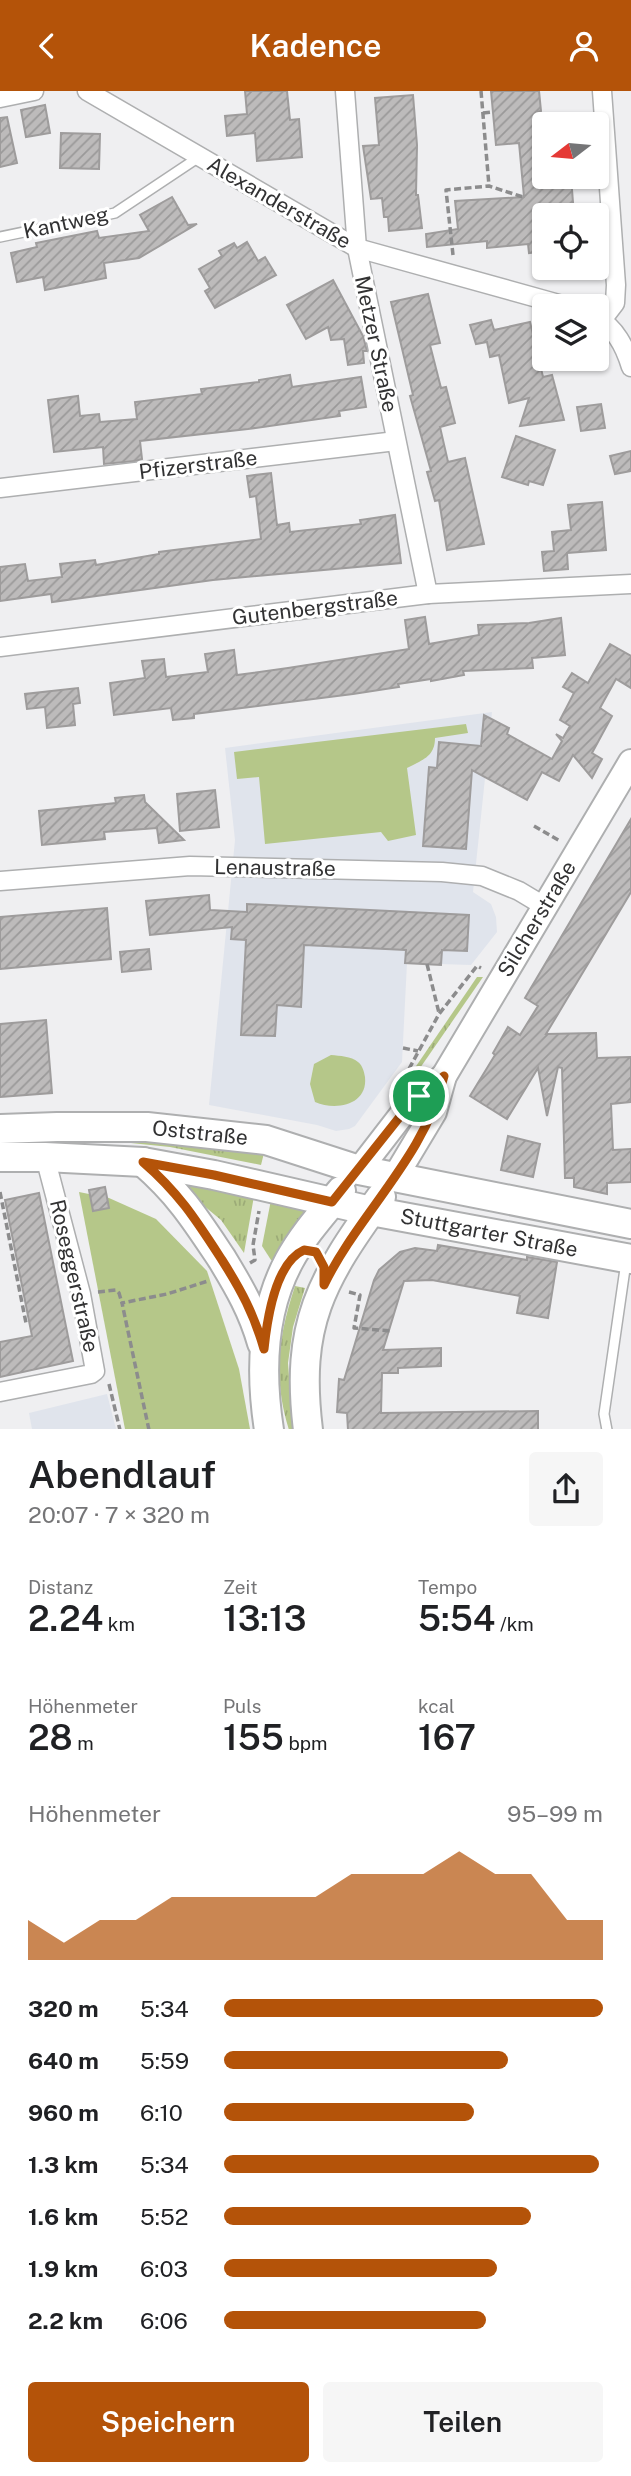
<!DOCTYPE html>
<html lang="de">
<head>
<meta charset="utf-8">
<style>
  :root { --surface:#fff; --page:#f6f6f6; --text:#202124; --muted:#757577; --accent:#b45309 }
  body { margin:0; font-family:"Public Sans",sans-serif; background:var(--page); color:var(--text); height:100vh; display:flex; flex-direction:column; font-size:26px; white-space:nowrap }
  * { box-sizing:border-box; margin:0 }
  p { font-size:23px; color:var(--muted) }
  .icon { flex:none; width:38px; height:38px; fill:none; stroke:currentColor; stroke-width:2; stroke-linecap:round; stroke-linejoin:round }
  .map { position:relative; height:1338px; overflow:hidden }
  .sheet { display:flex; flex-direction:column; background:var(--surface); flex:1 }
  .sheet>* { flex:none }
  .needle { width:46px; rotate:254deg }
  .controls { position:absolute; left:532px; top:21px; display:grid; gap:14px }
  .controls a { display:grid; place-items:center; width:77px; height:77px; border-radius:7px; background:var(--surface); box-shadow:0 2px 5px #0004; font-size:35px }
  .pin { position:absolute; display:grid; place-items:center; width:60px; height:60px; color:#fff; margin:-30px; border:4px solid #fff; border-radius:50%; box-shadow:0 2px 7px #0007 }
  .round { display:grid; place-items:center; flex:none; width:74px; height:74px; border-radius:7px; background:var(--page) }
  .summary { display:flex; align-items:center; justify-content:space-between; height:119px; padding:0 28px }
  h1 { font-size:38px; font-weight:600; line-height:52px }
  .stats { display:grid; grid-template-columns:repeat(3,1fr); gap:10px; height:119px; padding:7px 28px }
  .stats div { display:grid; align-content:center }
  .stats b { font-size:35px; font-weight:600 }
  .stats small { font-size:19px; font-weight:400 }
  .stats p { font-size:19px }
  .chart { height:196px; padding:14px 28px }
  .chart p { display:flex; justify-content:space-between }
  .chart svg { width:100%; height:126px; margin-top:7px; fill:var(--accent); opacity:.7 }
  .button { display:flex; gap:14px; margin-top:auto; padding:14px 28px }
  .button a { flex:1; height:80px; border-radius:7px; background:var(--accent); color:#fff; font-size:28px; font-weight:600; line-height:80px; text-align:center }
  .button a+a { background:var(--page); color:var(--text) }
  ul { padding:0 28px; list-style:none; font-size:23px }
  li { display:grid; grid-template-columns:112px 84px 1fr; align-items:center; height:52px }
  li i { height:18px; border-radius:9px; background:var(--accent) }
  header { display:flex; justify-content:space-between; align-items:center; height:91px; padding:0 28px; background:var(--accent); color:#fff; font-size:32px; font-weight:600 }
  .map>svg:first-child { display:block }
  .built { fill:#e0e4ec }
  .grass { fill:url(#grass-tufts) }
  .green { fill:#b5c789 }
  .building { fill:url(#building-hatch); stroke:#9e9c9c; stroke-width:2 }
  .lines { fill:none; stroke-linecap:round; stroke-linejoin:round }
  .lane-casing { stroke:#aeafb0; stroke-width:12 }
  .street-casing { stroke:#aeafb0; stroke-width:21 }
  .secondary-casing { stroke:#aeafb0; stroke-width:28 }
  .primary-casing { stroke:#aeafb0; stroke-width:32 }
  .path { stroke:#8c8c8d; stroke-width:3.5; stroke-dasharray:7 3.5; stroke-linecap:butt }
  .lane { stroke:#fff; stroke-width:9 }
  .street { stroke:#fff; stroke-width:18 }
  .secondary { stroke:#fff; stroke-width:24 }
  .primary { stroke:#fff; stroke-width:28 }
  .route-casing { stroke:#fff; stroke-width:14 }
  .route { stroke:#b45309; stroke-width:9 }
  .labels { text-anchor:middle; stroke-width:6; stroke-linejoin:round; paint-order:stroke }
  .street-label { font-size:21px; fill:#323233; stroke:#fff }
</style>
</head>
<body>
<header><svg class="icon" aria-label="back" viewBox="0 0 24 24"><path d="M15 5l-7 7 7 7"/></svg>Kadence<svg class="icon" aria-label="person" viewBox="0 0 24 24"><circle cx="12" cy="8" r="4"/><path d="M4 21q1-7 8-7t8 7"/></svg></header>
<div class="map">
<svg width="631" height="1339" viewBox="0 0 631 1339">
  <defs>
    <pattern id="grass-tufts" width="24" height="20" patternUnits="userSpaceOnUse" patternTransform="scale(1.75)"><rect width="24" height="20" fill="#b5c789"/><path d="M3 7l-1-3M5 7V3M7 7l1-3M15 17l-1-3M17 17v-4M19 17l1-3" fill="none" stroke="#9cab77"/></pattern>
    <pattern id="building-hatch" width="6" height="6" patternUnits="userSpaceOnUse" patternTransform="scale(1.75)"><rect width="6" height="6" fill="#bdbbbb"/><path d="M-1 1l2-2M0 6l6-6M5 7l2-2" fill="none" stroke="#9a9999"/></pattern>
  </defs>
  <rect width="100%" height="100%" fill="#efeff1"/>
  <g class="built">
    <path d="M492,621l-19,180 18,12 5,13 1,15 -26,33 -64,-2 -5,99 -47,64 -6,3 -13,2 -19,-6 -108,-20 26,-265 -10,-92z"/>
    <path d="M107,1303l9,35h-84l-3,-16z"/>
  </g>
  <g class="grass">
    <path d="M477,886h6l-83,120v-6l10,-16z"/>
    <path d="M158,1048l106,14 -3,12 -91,-18 -49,-5 -72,-1z"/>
    <path d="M184,1091l70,14 -10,57 -23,-33 -41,-34z"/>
    <path d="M271,1109l35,10 -30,52 -5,-2 -9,-14z"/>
    <path d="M295,1195l10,2 -12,39 -5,36 5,66 -4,1c-16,-52 -11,-93 6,-144z"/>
  </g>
  <g class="green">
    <path d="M466,633l2,9 -33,5c0,19 -13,22 -28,30l9,67 -28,6 -7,-9 -116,12 -6,-67 -22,2 -3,-27z"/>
    <path d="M331,964c9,1 20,1 27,7 5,4 6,10 7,15 3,28 -29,34 -50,25l-5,-18 4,-20z"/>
    <path d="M79,1101l30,6 47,21 51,52 32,98 11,60h-125z"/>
  </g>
  <g class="building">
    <path d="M245,0h42l3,29 9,-1 3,38 -45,4 -2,-28 -28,3 -2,-20 22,-2z"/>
    <path d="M491,0h48l2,20 -5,1 8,65h27l3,38h-30v36l-15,2 -1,-9 -41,4v-7l-60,6 -1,-13 32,-5 -3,-28 69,-4 -5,-54 -23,2z"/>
    <path d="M413,4l4,50 -1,50h2l4,33 -33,3 -1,-14h-4l-2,-19 -11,1 -8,-53 16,-1 -4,-47z"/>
    <path d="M45,14l5,28 -24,4 -5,-27z"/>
    <path d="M7,26l10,46 -17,4v-49z"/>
    <path d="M61,42l39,1 -1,35 -39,-1z"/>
    <path d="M172,106l16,28 9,-1 -58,34 -35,5 2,15 -61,12 -2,-13 -26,5 -6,-29 26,-6 -1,-4 61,-12 2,7 50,-7 -9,-16z"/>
    <path d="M247,151l11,19 7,-4 11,18 -61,33 -10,-17 5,-3 -11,-19 23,-13 -3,-5 15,-8 3,5z"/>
    <path d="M333,189l30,56 4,15h-4l1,12 -16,2 -4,-26 -13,1 -3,-13 -22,12 -19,-34z"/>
    <path d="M428,203l12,49 -10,2 11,43 5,-1 9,36 -15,4 8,35 17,-4 19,86 -37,6 -8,-50 -4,1 -8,-29 4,-1 -21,-75 3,-1 -22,-93z"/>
    <path d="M491,229l3,10 36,-8 13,55 9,-2 12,45 -44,6 9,-28 -20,5 -10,-48 -9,2 -3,-15 -11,2 -6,-19z"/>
    <path d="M290,284l2,12 69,-10 5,30 -27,4 1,5 -92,13 -108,12 2,18 -7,2 -31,3 -1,-17 -49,5 -6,-52 30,-4 2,20 19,-2 1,8 37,-3 -2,-17 67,-8 -1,-5 58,-7v-2z"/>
    <path d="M601,313l4,24 -24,3 -4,-24z"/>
    <path d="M516,345l39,14 -12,35 -14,-4 -1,4 -26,-8z"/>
    <path d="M631,360v20l-16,3 -5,-18z"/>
    <path d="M271,382l6,52 12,-2 1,9 71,-8 -1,-4 35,-5 6,48 -188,17 -161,22 -1,-8 -51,7v-34l25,-3 3,17 34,-4 -2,-13 35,-4 1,5 63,-11v-2l102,-13 -5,-43 -6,1 -3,-21z"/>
    <path d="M602,411l4,48 -39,3 1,16 -24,2 -2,-19 12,-1 -2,-19 19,-2 -3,-25z"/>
    <path d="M425,526l4,27 50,-9 -1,-10 51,-2 32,-5 4,37 -33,3 1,10 -70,3 1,4 -33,6v-2l-33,5 1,3 -46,7 -159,20v4l-21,2 -2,-12 -57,7 -4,-32 35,-5 -3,-17 22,-2 2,18 42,-5 -3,-18 29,-4 3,25 51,-7 121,-19 -4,-29z"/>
    <path d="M610,553l21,12v32l-15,-9 -16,29 12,8 -20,37 10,6 -10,19 -19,-23 -14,26 -17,-9 -15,28 -55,-30 -6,79 -43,-3 6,-79 8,1 2,-26 42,4 3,-31 25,13 -2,6 45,25 10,-18 -6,-7 7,4 7,-12 -10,-6 14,-27 -11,-6 9,-14 16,10z"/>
    <path d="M78,597l2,15 -7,1 2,21 -28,3 -2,-21 -18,2 -2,-15z"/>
    <path d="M215,699l4,37 -39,4 -3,-37z"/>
    <path d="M144,704l1,7 39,38 -25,3 -2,-15 -53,4 1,7 -63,6 -3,-34 77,-8 -1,-5z"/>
    <path d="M631,728v73l-85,142 50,-1 1,25 34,-1v45l-20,2 2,46 18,-1v33l-24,1v11l-33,-7v-9h-9l-3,-110 -4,-1 -11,49 -9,-48 -31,51 -37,-23 25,-41 -2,-2 15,-26 12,8 18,-29 -13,-8z"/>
    <path d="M209,804l1,15 37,2v-8l222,11 -2,36 -25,-1 -1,15 -36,-2 1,-13 -102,-5 -3,62 -24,-2 -2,31 -34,-1 5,-95 -15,-1 1,-12 -82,8 -4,-34z"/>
    <path d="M107,817l4,51 -111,10v-52z"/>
    <path d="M149,858l2,20 -29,3 -2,-20z"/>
    <path d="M46,929l6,73 -52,4v-73z"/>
    <path d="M508,1045l32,8 -7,33 -32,-7z"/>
    <path d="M105,1096l4,21 -16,3 -4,-21z"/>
    <path d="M39,1102l34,168 -73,16v-35l32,-6 -27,-136z"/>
    <path d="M438,1154l89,15v-3l30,5 -9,56 -31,-5 3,-17 -88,-16 -28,1 -21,69 58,-2v18l-43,2v5h-16l-1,40 157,-2v19h-190l-1,-17 -10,-1 2,-33 5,1 30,-100 5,-10 21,-18 15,-4 22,3z"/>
  </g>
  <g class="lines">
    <defs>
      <g id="lane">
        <path d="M0,146l115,-24 84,-56"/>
        <path d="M302,1160l14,1 7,9 2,8"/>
        <path d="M607,1339l-3,-16 22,-152"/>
      </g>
      <g id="street">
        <path d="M87,0l270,157 209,58"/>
        <path d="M345,0l12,157 71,346"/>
        <path d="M602,0l14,194 -1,18 -13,17"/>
        <path d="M0,7l34,-7"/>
        <path d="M597,227c19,10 28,29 34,49"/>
        <path d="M0,397l396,-47"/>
        <path d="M0,556l428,-53 203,-10"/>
        <path d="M0,790l190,-15 252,6 40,4 37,15 25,15"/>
        <path d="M0,1301l91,-18 4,-3 -14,-77 -36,-137"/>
      </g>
      <g id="secondary">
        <path d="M359,1079l51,-66 34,-28"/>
        <path d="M395,1086l39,-65 10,-36 187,-314"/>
      </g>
      <g id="primary">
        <path d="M0,1038l57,-2h90l119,13 93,30 272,54"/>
        <path d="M0,1066h45l98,5 71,13 157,36 260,48"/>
        <path d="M143,1071c36,31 53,58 79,97 17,28 31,52 40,84"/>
        <path d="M269,1339c-9,-58 -8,-117 20,-169 14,-26 34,-48 52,-70"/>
        <path d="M308,1339c-13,-106 13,-150 73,-233"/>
      </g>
    </defs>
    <use href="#lane" class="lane-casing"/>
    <use href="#street" class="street-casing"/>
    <use href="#secondary" class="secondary-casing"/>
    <use href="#primary" class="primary-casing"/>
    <g class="path">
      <path d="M481,0l8,95"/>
      <path d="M483,22l10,-1"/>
      <path d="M453,164l-7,-65 43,-4 34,11"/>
      <path d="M534,735l26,15"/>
      <path d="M427,873l12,49"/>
      <path d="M403,957l15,3"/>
      <path d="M404,987l35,-64 38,-48 4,2"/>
      <path d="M0,1101l26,131"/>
      <path d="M250,1172l5,-3 -2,-15 6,-34"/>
      <path d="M98,1201l18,-2 3,3 3,10"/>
      <path d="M349,1201l11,3 -6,33 38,3"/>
      <path d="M109,1293l11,46"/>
      <path d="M149,1339l-27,-127 45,-9 41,-13"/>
    </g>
    <use href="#lane" class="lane"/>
    <use href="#street" class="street"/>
    <use href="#secondary" class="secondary"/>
    <use href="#primary" class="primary"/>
  </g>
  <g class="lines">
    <defs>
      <path id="route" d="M444,985c-19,81 -85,137 -120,209v-18l-8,-15 -12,-2c-29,13 -37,70 -40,99 -10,-35 -23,-59 -42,-89 -26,-40 -43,-67 -79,-98l71,13 118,27 78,-98z"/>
    </defs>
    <use href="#route" class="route-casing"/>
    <use href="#route" class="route"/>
  </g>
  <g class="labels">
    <g class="street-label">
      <text transform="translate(279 112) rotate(30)" y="7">Alexanderstraße</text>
      <text transform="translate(66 132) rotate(-12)" y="7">Kantweg</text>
      <text transform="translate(376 253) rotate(78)" y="7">Metzer Straße</text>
      <text transform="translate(198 374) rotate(-7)" y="7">Pfizerstraße</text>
      <text transform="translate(315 517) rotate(-7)" y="7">Gutenbergstraße</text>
      <text transform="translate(275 777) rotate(1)" y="7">Lenaustraße</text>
      <text transform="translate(537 828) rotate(-59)" y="7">Silcherstraße</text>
      <text transform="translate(200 1042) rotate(6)" y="7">Oststraße</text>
      <text transform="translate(489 1142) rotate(11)" y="7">Stuttgarter Straße</text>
      <text transform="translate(74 1185) rotate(77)" y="7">Roseggerstraße</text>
    </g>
  </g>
</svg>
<div class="controls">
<a><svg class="needle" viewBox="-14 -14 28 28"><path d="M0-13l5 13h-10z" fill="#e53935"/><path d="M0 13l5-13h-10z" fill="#757577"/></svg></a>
<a><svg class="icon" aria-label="locate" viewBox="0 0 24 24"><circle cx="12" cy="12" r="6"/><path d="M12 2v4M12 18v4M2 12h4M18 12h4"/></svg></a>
<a><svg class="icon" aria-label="layers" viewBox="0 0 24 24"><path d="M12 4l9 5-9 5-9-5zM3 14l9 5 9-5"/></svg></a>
</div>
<div class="pin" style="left:419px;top:1005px;background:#1e9e55"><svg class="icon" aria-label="arrive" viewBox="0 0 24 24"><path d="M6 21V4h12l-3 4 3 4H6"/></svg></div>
</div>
<section class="sheet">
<div class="summary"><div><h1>Abendlauf</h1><p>20:07 · 7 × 320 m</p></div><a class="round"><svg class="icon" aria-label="share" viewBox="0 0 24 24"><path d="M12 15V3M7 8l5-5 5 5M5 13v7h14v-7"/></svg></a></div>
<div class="stats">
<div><p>Distanz</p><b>2.24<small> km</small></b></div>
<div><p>Zeit</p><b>13:13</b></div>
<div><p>Tempo</p><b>5:54<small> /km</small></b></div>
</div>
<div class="stats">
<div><p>Höhenmeter</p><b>28<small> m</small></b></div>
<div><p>Puls</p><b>155<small> bpm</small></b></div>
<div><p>kcal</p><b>167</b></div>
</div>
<div class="chart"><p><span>Höhenmeter</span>95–99 m</p>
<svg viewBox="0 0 160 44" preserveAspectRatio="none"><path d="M0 44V30L10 38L20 30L30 30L40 22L50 22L60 22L70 22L80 22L90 14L100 14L110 14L120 6L130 14L140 14L150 30L160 30V44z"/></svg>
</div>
<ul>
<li><b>320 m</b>5:34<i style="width:100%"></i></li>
<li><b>640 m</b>5:59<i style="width:75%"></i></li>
<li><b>960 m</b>6:10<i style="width:66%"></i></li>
<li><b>1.3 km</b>5:34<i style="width:99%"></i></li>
<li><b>1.6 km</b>5:52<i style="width:81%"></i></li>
<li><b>1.9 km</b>6:03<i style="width:72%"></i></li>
<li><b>2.2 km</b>6:06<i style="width:69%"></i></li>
</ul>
<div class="button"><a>Speichern</a><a>Teilen</a></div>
</section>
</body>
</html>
